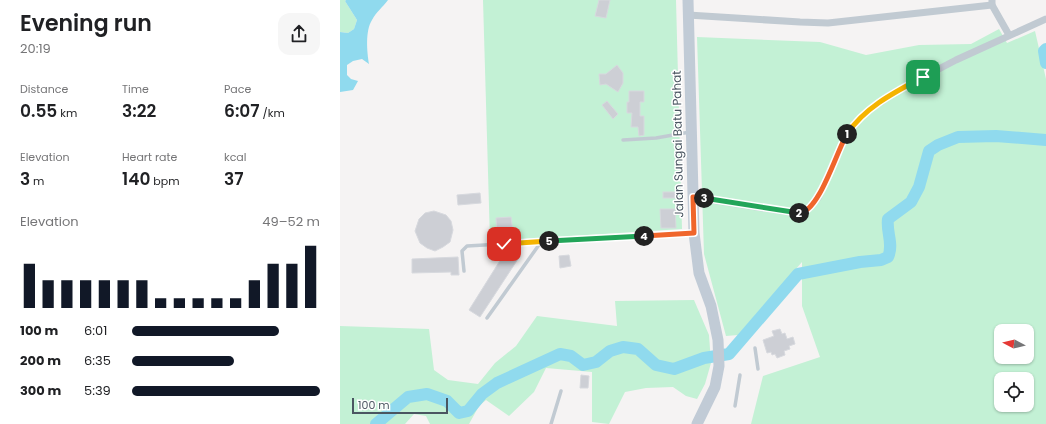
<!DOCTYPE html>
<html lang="en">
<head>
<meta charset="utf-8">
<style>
  :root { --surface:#fff; --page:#f6f6f6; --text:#202124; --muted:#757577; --accent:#111827 }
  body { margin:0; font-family:Poppins,sans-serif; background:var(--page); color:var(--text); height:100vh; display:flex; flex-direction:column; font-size:15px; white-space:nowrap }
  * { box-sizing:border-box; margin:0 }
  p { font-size:13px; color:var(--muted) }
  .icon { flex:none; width:22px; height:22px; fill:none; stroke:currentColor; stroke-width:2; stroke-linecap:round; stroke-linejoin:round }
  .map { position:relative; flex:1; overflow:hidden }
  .details { display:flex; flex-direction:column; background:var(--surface); width:340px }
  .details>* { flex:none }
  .needle { width:26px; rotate:277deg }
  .buttons { position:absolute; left:654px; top:324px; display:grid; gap:8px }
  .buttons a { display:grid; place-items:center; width:40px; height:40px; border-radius:8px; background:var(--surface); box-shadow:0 1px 3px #0004; font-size:20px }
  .scale { position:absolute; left:12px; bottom:10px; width:96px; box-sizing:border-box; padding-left:4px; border:2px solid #4a5661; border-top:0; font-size:11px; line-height:14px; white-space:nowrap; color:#4a5661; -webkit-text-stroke:3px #fff; paint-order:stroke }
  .pin { position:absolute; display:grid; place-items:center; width:34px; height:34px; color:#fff; margin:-17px; border-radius:8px; box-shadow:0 2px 6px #0006 }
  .km { position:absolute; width:20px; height:20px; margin:-10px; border-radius:50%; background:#222; color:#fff; font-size:11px; line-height:20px; text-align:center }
  .round { display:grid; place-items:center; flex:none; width:42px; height:42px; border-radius:12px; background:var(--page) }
  .overview { display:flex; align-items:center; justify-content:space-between; height:68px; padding:0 20px }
  h1 { font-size:22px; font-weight:600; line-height:30px }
  .stats { display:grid; grid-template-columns:repeat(3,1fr); gap:6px; height:68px; padding:4px 20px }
  .stats div { display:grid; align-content:center }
  .stats b { font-size:17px; font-weight:600 }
  .stats small { font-size:11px; font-weight:400 }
  .stats p { font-size:11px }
  .chart { height:112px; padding:8px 20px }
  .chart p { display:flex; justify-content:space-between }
  .chart svg { width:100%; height:72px; margin-top:4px; stroke:var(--accent); stroke-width:6 }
  ul { padding:0 20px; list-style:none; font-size:13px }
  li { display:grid; grid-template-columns:64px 48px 1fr; align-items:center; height:30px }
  li i { height:10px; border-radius:5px; background:var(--accent) }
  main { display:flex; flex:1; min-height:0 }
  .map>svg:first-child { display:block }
  .green { fill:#c3f1d5; fill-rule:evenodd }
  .water { fill:#90daee }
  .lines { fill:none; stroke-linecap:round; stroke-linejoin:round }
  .river { stroke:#90daee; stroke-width:12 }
  .building { fill:#cdcfd5; stroke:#d7d9de }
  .lane { stroke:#c1cad2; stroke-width:3.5 }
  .street { stroke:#c1cad2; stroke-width:7 }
  .secondary { stroke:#c1cbd6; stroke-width:11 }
  .split-1-casing { stroke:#fff; stroke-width:8 }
  .split-2-casing { stroke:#fff; stroke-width:8 }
  .split-3-casing { stroke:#fff; stroke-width:8 }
  .split-4-casing { stroke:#fff; stroke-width:8 }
  .split-5-casing { stroke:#fff; stroke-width:8 }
  .split-6-casing { stroke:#fff; stroke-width:8 }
  .split-1 { stroke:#f5b400; stroke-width:5 }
  .split-2 { stroke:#f0652b; stroke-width:5 }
  .split-3 { stroke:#22a559; stroke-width:5 }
  .split-4 { stroke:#f0652b; stroke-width:5 }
  .split-5 { stroke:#22a559; stroke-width:5 }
  .split-6 { stroke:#f5b400; stroke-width:5 }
  .labels { text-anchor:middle; stroke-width:3; stroke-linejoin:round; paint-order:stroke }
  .street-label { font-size:12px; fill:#4a5661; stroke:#fff }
</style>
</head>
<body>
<main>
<section class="details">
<div class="overview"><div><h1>Evening run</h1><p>20:19</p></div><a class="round"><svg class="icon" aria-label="share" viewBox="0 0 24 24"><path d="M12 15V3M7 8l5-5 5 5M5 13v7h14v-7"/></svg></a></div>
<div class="stats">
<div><p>Distance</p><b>0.55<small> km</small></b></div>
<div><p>Time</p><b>3:22</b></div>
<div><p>Pace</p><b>6:07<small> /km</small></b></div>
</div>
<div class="stats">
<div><p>Elevation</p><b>3<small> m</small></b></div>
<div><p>Heart rate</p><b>140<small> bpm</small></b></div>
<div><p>kcal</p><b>37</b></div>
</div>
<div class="chart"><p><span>Elevation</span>49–52 m</p>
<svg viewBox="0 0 160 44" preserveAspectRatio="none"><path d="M5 44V17M15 44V27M25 44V27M35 44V27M45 44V27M55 44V27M65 44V27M75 44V38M85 44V38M95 44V38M105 44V38M115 44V38M125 44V27M135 44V17M145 44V17M155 44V6"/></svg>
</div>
<ul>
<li><b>100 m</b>6:01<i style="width:78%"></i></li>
<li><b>200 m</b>6:35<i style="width:54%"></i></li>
<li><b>300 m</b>5:39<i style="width:100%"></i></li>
</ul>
</section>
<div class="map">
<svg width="706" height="424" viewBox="0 0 706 424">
  <rect width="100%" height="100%" fill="#f5f3f3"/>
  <g class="green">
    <path d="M0,0h6l-1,1 12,19 -3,9 -6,4 -8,-1z"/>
    <path d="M143,0h193l6,229 -192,12z"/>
    <path d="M659,29l8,14 28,-12 11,48v345h-295l12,-48 57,-19 -18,-51v-44l-64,73 -12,1 -22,-82 -7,-217 123,5 46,13 53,-10 52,-1zM661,331h26v26h-26zM661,379h26v26h-26z"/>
    <path d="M354,300l15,35 2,28 -6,21 -8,15 -11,-3 -13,-9 -27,1 -21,4 -16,32 -17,-2v-50l-46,-4 -12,24 -25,24 -23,-16 -7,6 -10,18h-39l-4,-8 -12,-2 -9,10h-65v-98l89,3 5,41 14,10 30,4 17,-21 21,-17 21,-30 80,10 -2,-25z"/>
  </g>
  <path class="water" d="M6,0h42c-5,7 -12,12 -16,20 -7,11 -5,32 -3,44l-7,-5 -9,2 -6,4v10l4,4 7,2 -5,9 -13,2v-60l8,1 6,-4 3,-9 -12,-19z"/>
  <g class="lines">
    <g class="river">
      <path d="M706,49l-2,2 2,12"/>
      <path d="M36,424l32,-27 19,-3 20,7 12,12 9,-2 14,-17 15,-11 63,-29 11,2 12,9 13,-3 14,-11 13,-4 15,2 18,16 18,4 30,-11 25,-4 69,-80 62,-12 21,-2 7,-3c6,-13 -2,-25 0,-38l23,-17 8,-15 10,-36 9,-6 20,-8 38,-1 50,4"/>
    </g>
  </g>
  <g class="building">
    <path d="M259,0h11l-4,18 -11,-2z"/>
    <path d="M277,65l6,8v10l-5,9 -12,-8 -6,1 -1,-11h7z"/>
    <path d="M289,91h15v11h-4v14h4v19l-5,1 -1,-9h-7l1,-14h-5v-11h2z"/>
    <path d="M267,101l11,13 -5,5 -11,-14z"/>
    <rect x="323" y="192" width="12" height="6"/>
    <path d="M140,193l1,10 -23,2 -1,-10z"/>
    <path d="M320,209h15l1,19h-15z"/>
    <path d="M94,211l12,4 5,6 2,9 -3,12 -7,5 -8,4 -8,-3 -7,-5 -5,-12 4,-12 6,-6z"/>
    <path d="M171,217l2,15 -16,2 -1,-16z"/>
    <path d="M166,251l12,8 -38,58 -11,-7z"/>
    <path d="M229,255l2,11 -11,2 -1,-12z"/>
    <path d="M118,257l1,18h-8v-3l-39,1v-14z"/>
    <path d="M440,329l2,5 3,-1 2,6 6,-2 2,7 -6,2 1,3 -6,2 1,4 -8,3 -2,-4 -3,1 -1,-3 -4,1 -4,-13 11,-4 -2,-5z"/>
    <path d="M241,375l8,1 -1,12h-8z"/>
  </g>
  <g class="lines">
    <g class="lane">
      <path d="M283,140l33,-2 34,-6"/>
      <path d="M124,271l-2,-20 5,-5 226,-13"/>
      <path d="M147,318l54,-76"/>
      <path d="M415,348l3,21"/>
      <path d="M395,406l5,-31"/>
      <path d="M211,424l10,-33"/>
    </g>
    <g class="street">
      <path d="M652,0v5l17,30"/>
      <path d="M348,15l112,7 28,1 164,-18"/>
      <path d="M353,197l102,16h8l3,-2 12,-13 27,-60 11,-16 13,-12 26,-18 61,-32 90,-41"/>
    </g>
    <path class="secondary" d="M348,0l6,233 5,40 12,33 7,34 1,26 -4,21 -18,37"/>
  </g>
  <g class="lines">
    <defs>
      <path id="split-1" d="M507,134c18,-27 48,-42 76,-57"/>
      <path id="split-2" d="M459,213c20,0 38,-63 48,-79"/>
      <path id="split-3" d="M364,198l95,15"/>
      <path id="split-4" d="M304,236l50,-3 -1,-36 11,1"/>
      <path id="split-5" d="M209,241l95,-5"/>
      <path id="split-6" d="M164,244l45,-3"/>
    </defs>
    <use href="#split-1" class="split-1-casing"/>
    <use href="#split-2" class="split-2-casing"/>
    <use href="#split-3" class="split-3-casing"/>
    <use href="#split-4" class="split-4-casing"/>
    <use href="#split-5" class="split-5-casing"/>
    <use href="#split-6" class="split-6-casing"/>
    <use href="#split-1" class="split-1"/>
    <use href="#split-2" class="split-2"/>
    <use href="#split-3" class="split-3"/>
    <use href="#split-4" class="split-4"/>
    <use href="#split-5" class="split-5"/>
    <use href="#split-6" class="split-6"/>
  </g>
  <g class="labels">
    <g class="street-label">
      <text transform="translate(338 144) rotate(-91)" y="4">Jalan Sungai Batu Pahat</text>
    </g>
  </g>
</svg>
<div class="buttons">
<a><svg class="needle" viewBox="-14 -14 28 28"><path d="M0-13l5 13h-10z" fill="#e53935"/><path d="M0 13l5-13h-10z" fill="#757577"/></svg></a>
<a><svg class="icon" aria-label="locate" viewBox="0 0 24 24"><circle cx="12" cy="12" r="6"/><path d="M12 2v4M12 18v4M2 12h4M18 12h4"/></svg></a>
</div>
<div class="scale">100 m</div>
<div class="pin" style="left:583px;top:77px;background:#1e9e55"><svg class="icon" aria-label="arrive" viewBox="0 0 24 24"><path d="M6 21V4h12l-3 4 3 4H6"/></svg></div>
<div class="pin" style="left:164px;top:244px;background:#d93025"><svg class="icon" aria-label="check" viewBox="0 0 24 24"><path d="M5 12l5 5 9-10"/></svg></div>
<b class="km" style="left:507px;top:134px">1</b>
<b class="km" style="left:459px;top:213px">2</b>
<b class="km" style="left:364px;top:198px">3</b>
<b class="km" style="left:304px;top:236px">4</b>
<b class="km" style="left:209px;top:241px">5</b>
</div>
</main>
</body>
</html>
